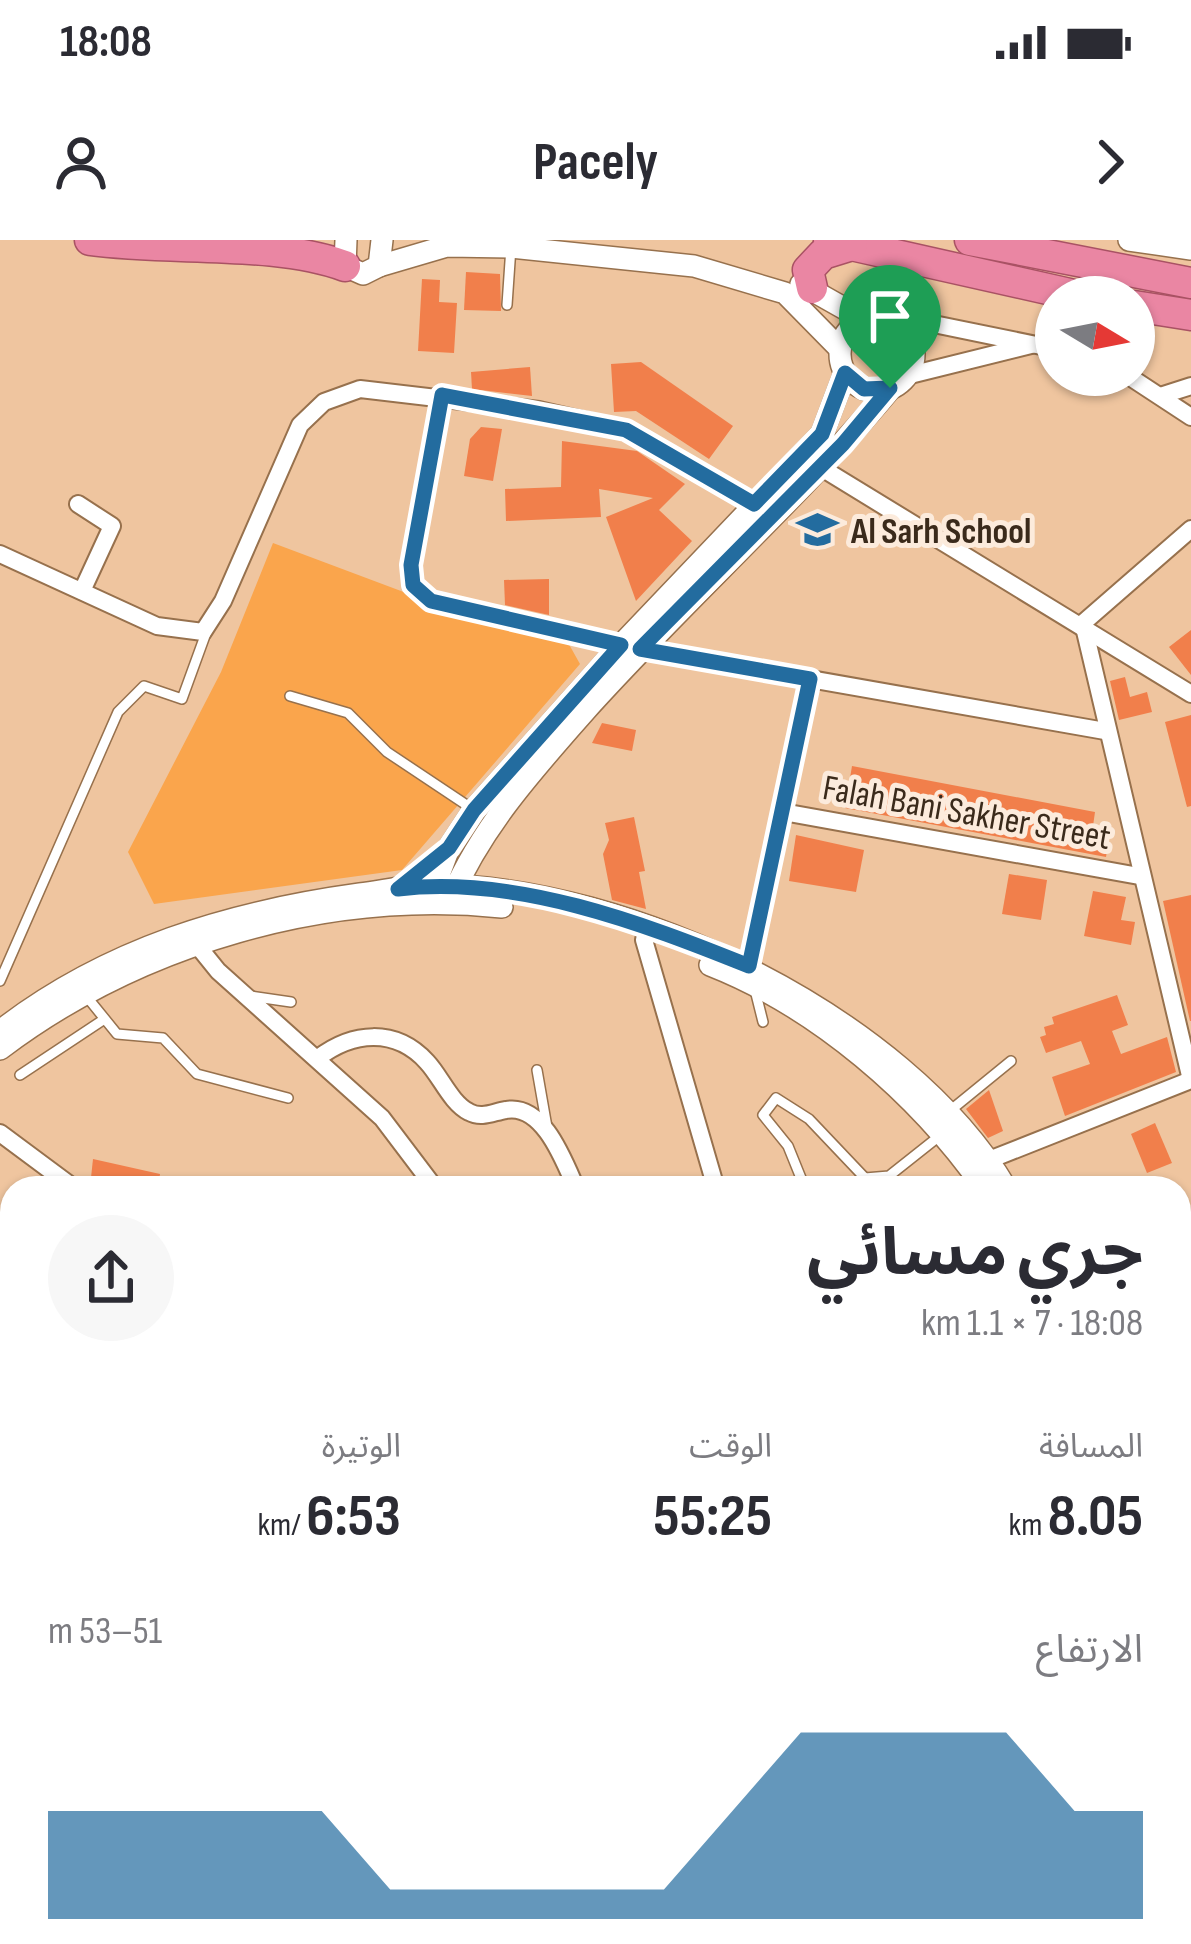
<!DOCTYPE html>
<html lang="ar">
<head>
<meta charset="utf-8">
<style>
  :root { --surface:#fff; --page:#f7f7f7; --text:#2b2b33; --muted:#7c7c81; --accent:#236c9f }
  body { margin:0; font-family:"Sofia Sans Condensed","Noto Sans Arabic",sans-serif; background:var(--page); color:var(--text); direction:rtl; height:100vh; display:flex; flex-direction:column; font-size:45px; white-space:nowrap }
  * { box-sizing:border-box; margin:0 }
  p { font-size:39px; color:var(--muted) }
  .icon { flex:none; width:66px; height:66px; fill:none; stroke:currentColor; stroke-width:2; stroke-linecap:round; stroke-linejoin:round }
  .map { position:relative; flex:1; overflow:hidden; direction:ltr }
  .side { position:absolute; left:0px; top:936px; width:1191px; height:768px; display:flex; flex-direction:column; background:var(--surface); border-radius:36px 36px 0 0; box-shadow:0 3px 9px #0004; direction:rtl }
  .side>* { flex:none }
  .needle { width:78px; rotate:100deg }
  .controls { position:absolute; left:1035px; top:36px; display:grid; gap:24px }
  .controls a { display:grid; place-items:center; width:120px; height:120px; border-radius:50%; background:var(--surface); box-shadow:0 3px 9px #0004; font-size:60px }
  .pin { position:absolute; display:grid; place-items:center; width:102px; height:102px; color:#fff; margin:-123px -51px; border-radius:50% 50% 50% 0; rotate:-45deg; box-shadow:0 0 12px #0007 }
  .pin .icon { rotate:45deg }
  .round { display:grid; place-items:center; flex:none; width:126px; height:126px; border-radius:63px; background:var(--page) }
  .overview { display:flex; align-items:center; justify-content:space-between; height:204px; padding:0 48px }
  h1 { font-size:66px; font-weight:700; line-height:90px }
  .figures { display:grid; grid-template-columns:repeat(3,1fr); gap:18px; height:204px; padding:12px 48px }
  .figures div { display:grid; align-content:center }
  .figures b { font-size:60px; font-weight:700 }
  .figures small { font-size:33px; font-weight:400 }
  .figures p { font-size:33px }
  .chart { height:336px; padding:24px 48px }
  .chart p { display:flex; justify-content:space-between }
  .chart svg { width:100%; height:216px; margin-top:12px; fill:var(--accent); opacity:.7 }
  .status { display:flex; justify-content:space-between; align-items:center; height:84px; padding:0 60px; background:var(--surface); direction:ltr }
  .status svg { height:33px; fill:currentColor }
  header { display:flex; justify-content:space-between; align-items:center; height:156px; padding:0 48px; background:var(--surface); font-size:54px; font-weight:700 }
  .map>svg:first-child { display:block }
  .green { fill:#faa54c }
  .building { fill:#f17f4b }
  .lines { fill:none; stroke-linecap:round; stroke-linejoin:round }
  .service-casing { stroke:#97714d; stroke-width:12 }
  .minor-casing { stroke:#97714d; stroke-width:20 }
  .tertiary-casing { stroke:#97714d; stroke-width:24 }
  .trunk-casing { stroke:#a95264; stroke-width:33 }
  .service { stroke:#fff; stroke-width:9 }
  .minor { stroke:#fff; stroke-width:16 }
  .tertiary { stroke:#fff; stroke-width:21 }
  .trunk { stroke:#ea86a3; stroke-width:30 }
  .route-casing { stroke:#fff; stroke-width:24 }
  .route { stroke:#236c9f; stroke-width:15 }
  .labels { text-anchor:middle; stroke-width:10; stroke-linejoin:round; paint-order:stroke }
  .poi-label { font-size:36px; font-weight:bold; fill:#3a2a1b; stroke:#fcebdc; text-anchor:start }
  .street-label { font-size:36px; fill:#3a2a1b; stroke:#fcebdc }
</style>
</head>
<body>
<div class="status"><b>18:08</b><svg viewBox="0 0 49 12"><path d="M0 12V9h3v3zM5 12V6h3v6zM10 12V3h3v9zM15 12V0h3v12zM26 1h20v11H26zM47 4h2v5h-2z"/></svg></div>
<header><svg class="icon" aria-label="forward" viewBox="0 0 24 24"><path d="M9 5l7 7-7 7"/></svg>Pacely<svg class="icon" aria-label="person" viewBox="0 0 24 24"><circle cx="12" cy="8" r="4"/><path d="M4 21q1-7 8-7t8 7"/></svg></header>
<div class="map">
<svg width="1191" height="1704" viewBox="0 0 1191 1704">
  <rect width="100%" height="100%" fill="#efc59f"/>
  <path class="green" d="M273,303l176,66 117,30 14,25 -178,206 -248,34 -26,-52 93,-180z"/>
  <g class="building">
    <path d="M466,32l34,2 1,37 -37,-1z"/>
    <path d="M422,39l18,1 -1,22 18,1 -3,50 -36,-2z"/>
    <path d="M641,122l92,64 -24,33 -73,-48 -22,1 -3,-48z"/>
    <path d="M530,127l2,29 -60,-7 -1,-17z"/>
    <path d="M481,187l21,2 -9,52 -29,-5 6,-37z"/>
    <path d="M562,201l75,10 48,33 -26,26 33,31 -56,60 -30,-84 47,-19 -54,-9 2,28 -95,4 -1,-32 56,-2z"/>
    <path d="M549,339v36l-44,-10 -1,-25z"/>
    <path d="M1191,390v45l-22,-28z"/>
    <path d="M1125,437l5,20 17,-5 5,20 -33,8 -9,-39z"/>
    <path d="M1191,475v91l-4,1 -22,-85z"/>
    <path d="M602,483l34,7 -4,21 -40,-8z"/>
    <path d="M852,526l243,46 -2,14 6,1 -1,8 11,2 -3,20 -261,-49z"/>
    <path d="M634,577l11,54 -6,1 7,37 -34,-9 -9,-46 6,-14 -4,-17z"/>
    <path d="M796,595l68,15 -8,42 -67,-11z"/>
    <path d="M1009,634l38,6 -6,40 -39,-6z"/>
    <path d="M1093,651l33,6 -5,23 14,2 -4,23 -47,-9z"/>
    <path d="M1191,655v126h-1l-27,-120z"/>
    <path d="M1117,755l11,30 -16,6 9,23 46,-17 9,35 -111,44 -13,-39 38,-13 -9,-23 -35,12 -6,-16 6,-2 -2,-8 10,-3 -2,-7z"/>
    <path d="M989,850l14,41 -15,7 -22,-29z"/>
    <path d="M1155,883l17,40 -25,10 -16,-39z"/>
    <path d="M93,919l67,15 -2,14 -68,-1z"/>
    <path d="M1191,1022v166l-12,6v-60l10,-6 -10,-20v-80z"/>
    <path d="M0,1489h6l6,33v33l-10,2z"/>
  </g>
  <g class="lines">
    <defs>
      <g id="service">
        <path d="M507,65l4,-58"/>
        <path d="M290,456l58,17 39,39 87,58"/>
        <path d="M0,741l118,-269 26,-26 38,13 24,-66"/>
        <path d="M755,750l8,32"/>
        <path d="M250,756l41,6"/>
        <path d="M87,757l30,37 46,4 34,36 91,24"/>
        <path d="M537,830l10,57"/>
        <path d="M20,835l83,-55"/>
        <path d="M946,874l65,-53"/>
        <path d="M805,948l-17,-42 -25,-31 13,-17 33,21 56,59 24,-2 53,-42"/>
        <path d="M0,1144l12,-1"/>
        <path d="M0,1223l12,2"/>
        <path d="M0,1349l12,16"/>
      </g>
      <g id="minor">
        <path d="M899,84l25,-2 132,27"/>
        <path d="M1127,135l64,42"/>
        <path d="M906,136l125,-31"/>
        <path d="M442,155l-31,170 3,20 17,16 209,48 465,82"/>
        <path d="M1163,155l28,-9"/>
        <path d="M820,227l371,227"/>
        <path d="M78,264l34,22 -30,65"/>
        <path d="M0,314l157,72 46,6 20,-31 77,-176 24,-23 36,-13 179,21 87,20 128,74"/>
        <path d="M1083,383l108,457"/>
        <path d="M1083,383l108,-94"/>
        <path d="M783,572l356,64"/>
        <path d="M647,687l-3,13 72,248"/>
        <path d="M197,705l21,26 164,147 53,70"/>
        <path d="M749,726l61,-287"/>
        <path d="M318,818c34,-26 77,-31 109,4 14,15 24,41 42,50 13,7 24,0 37,-2 37,-7 58,51 70,78"/>
        <path d="M0,893l74,55"/>
        <path d="M989,920l202,-80"/>
        <path d="M1179,995l12,-4"/>
        <path d="M1179,1640l12,6"/>
        <path d="M0,1666l5,37"/>
        <path d="M552,1692v12"/>
        <path d="M810,1692l12,12"/>
        <path d="M0,1704l39,-4 29,4"/>
        <path d="M178,1704l13,-12"/>
        <path d="M600,1704l1,-12"/>
      </g>
      <g id="tertiary">
        <path d="M346,0l-1,26 18,8 16,-8 3,-26"/>
        <path d="M1129,0l62,9"/>
        <path d="M379,26l68,-20 64,1 183,19 91,27 55,56"/>
        <path d="M801,44l62,35"/>
        <circle cx="877" cy="114" r="37"/>
        <path d="M431,656l18,-48 25,-38 147,-165 201,-211 23,-61"/>
        <path d="M451,658c31,-72 83,-129 134,-187 99,-110 210,-209 305,-322"/>
        <path d="M710,725c107,42 208,129 274,223"/>
        <path d="M0,791c106,-82 229,-119 360,-137 24,-3 48,-9 72,-9 197,0 472,131 574,303"/>
        <path d="M0,809c139,-105 327,-160 502,-142"/>
        <path d="M1179,1309l12,31"/>
        <path d="M1009,1704l1,-12"/>
      </g>
      <g id="trunk">
        <path d="M90,0c80,11 185,0 255,26"/>
        <path d="M829,0l254,57"/>
        <path d="M970,0l221,43"/>
        <path d="M812,48l-4,-18 15,-16 29,-9"/>
        <path d="M1134,66l57,9"/>
      </g>
    </defs>
    <use href="#service" class="service-casing"/>
    <use href="#minor" class="minor-casing"/>
    <use href="#tertiary" class="tertiary-casing"/>
    <use href="#trunk" class="trunk-casing"/>
    <use href="#service" class="service"/>
    <use href="#minor" class="minor"/>
    <use href="#tertiary" class="tertiary"/>
    <use href="#trunk" class="trunk"/>
  </g>
  <g class="lines">
    <defs>
      <path id="route" d="M845,133l19,16 26,-1 -47,56 -203,205 170,30 -61,287c-107,-43 -233,-91 -351,-77l51,-41 25,-38 147,-165 -190,-44 -18,-16 -2,-20 31,-170 184,35 128,74 68,-70z"/>
    </defs>
    <use href="#route" class="route-casing"/>
    <use href="#route" class="route"/>
  </g>
  <defs>
    <symbol id="school-bare" viewBox="-9 -9 18 18"><path d="M0-5L7-2L0 1L-7-2ZM-4 1L0 2.5L4 1V4Q0 6-4 4Z" fill="#236c9f" stroke="#fcebdc" stroke-width="2.5" paint-order="stroke"/></symbol>
  </defs>
  <g fill-rule="evenodd">
    <use href="#school-bare" x="788" y="260" width="59" height="59"/>
  </g>
  <g class="labels">
    <g class="poi-label">
      <text x="851" y="303">Al Sarh School</text>
    </g>
    <g class="street-label">
      <text transform="translate(967 571) rotate(10)" y="13">Falah Bani Sakher Street</text>
    </g>
  </g>
</svg>
<div class="controls">
<a><svg class="needle" viewBox="-14 -14 28 28"><path d="M0-13l5 13h-10z" fill="#e53935"/><path d="M0 13l5-13h-10z" fill="#7c7c81"/></svg></a>
</div>
<div class="pin" style="left:890px;top:148px;background:#1e9e55"><svg class="icon" aria-label="arrive" viewBox="0 0 24 24"><path d="M6 21V4h12l-3 4 3 4H6"/></svg></div>
<section class="side">
<div class="overview"><div><h1>جري مسائي</h1><p>18:08 · 7 × 1.1 km</p></div><a class="round"><svg class="icon" aria-label="share" viewBox="0 0 24 24"><path d="M12 15V3M7 8l5-5 5 5M5 13v7h14v-7"/></svg></a></div>
<div class="figures">
<div><p>المسافة</p><b>8.05<small> km</small></b></div>
<div><p>الوقت</p><b>55:25</b></div>
<div><p>الوتيرة</p><b>6:53<small> /km</small></b></div>
</div>
<div class="chart"><p><span>الارتفاع</span>51–53 m</p>
<svg viewBox="0 0 160 44" preserveAspectRatio="none"><path d="M0 44V22L10 22L20 22L30 22L40 22L50 38L60 38L70 38L80 38L90 38L100 22L110 6L120 6L130 6L140 6L150 22L160 22V44z"/></svg>
</div>
</section>
</div>
</body>
</html>
